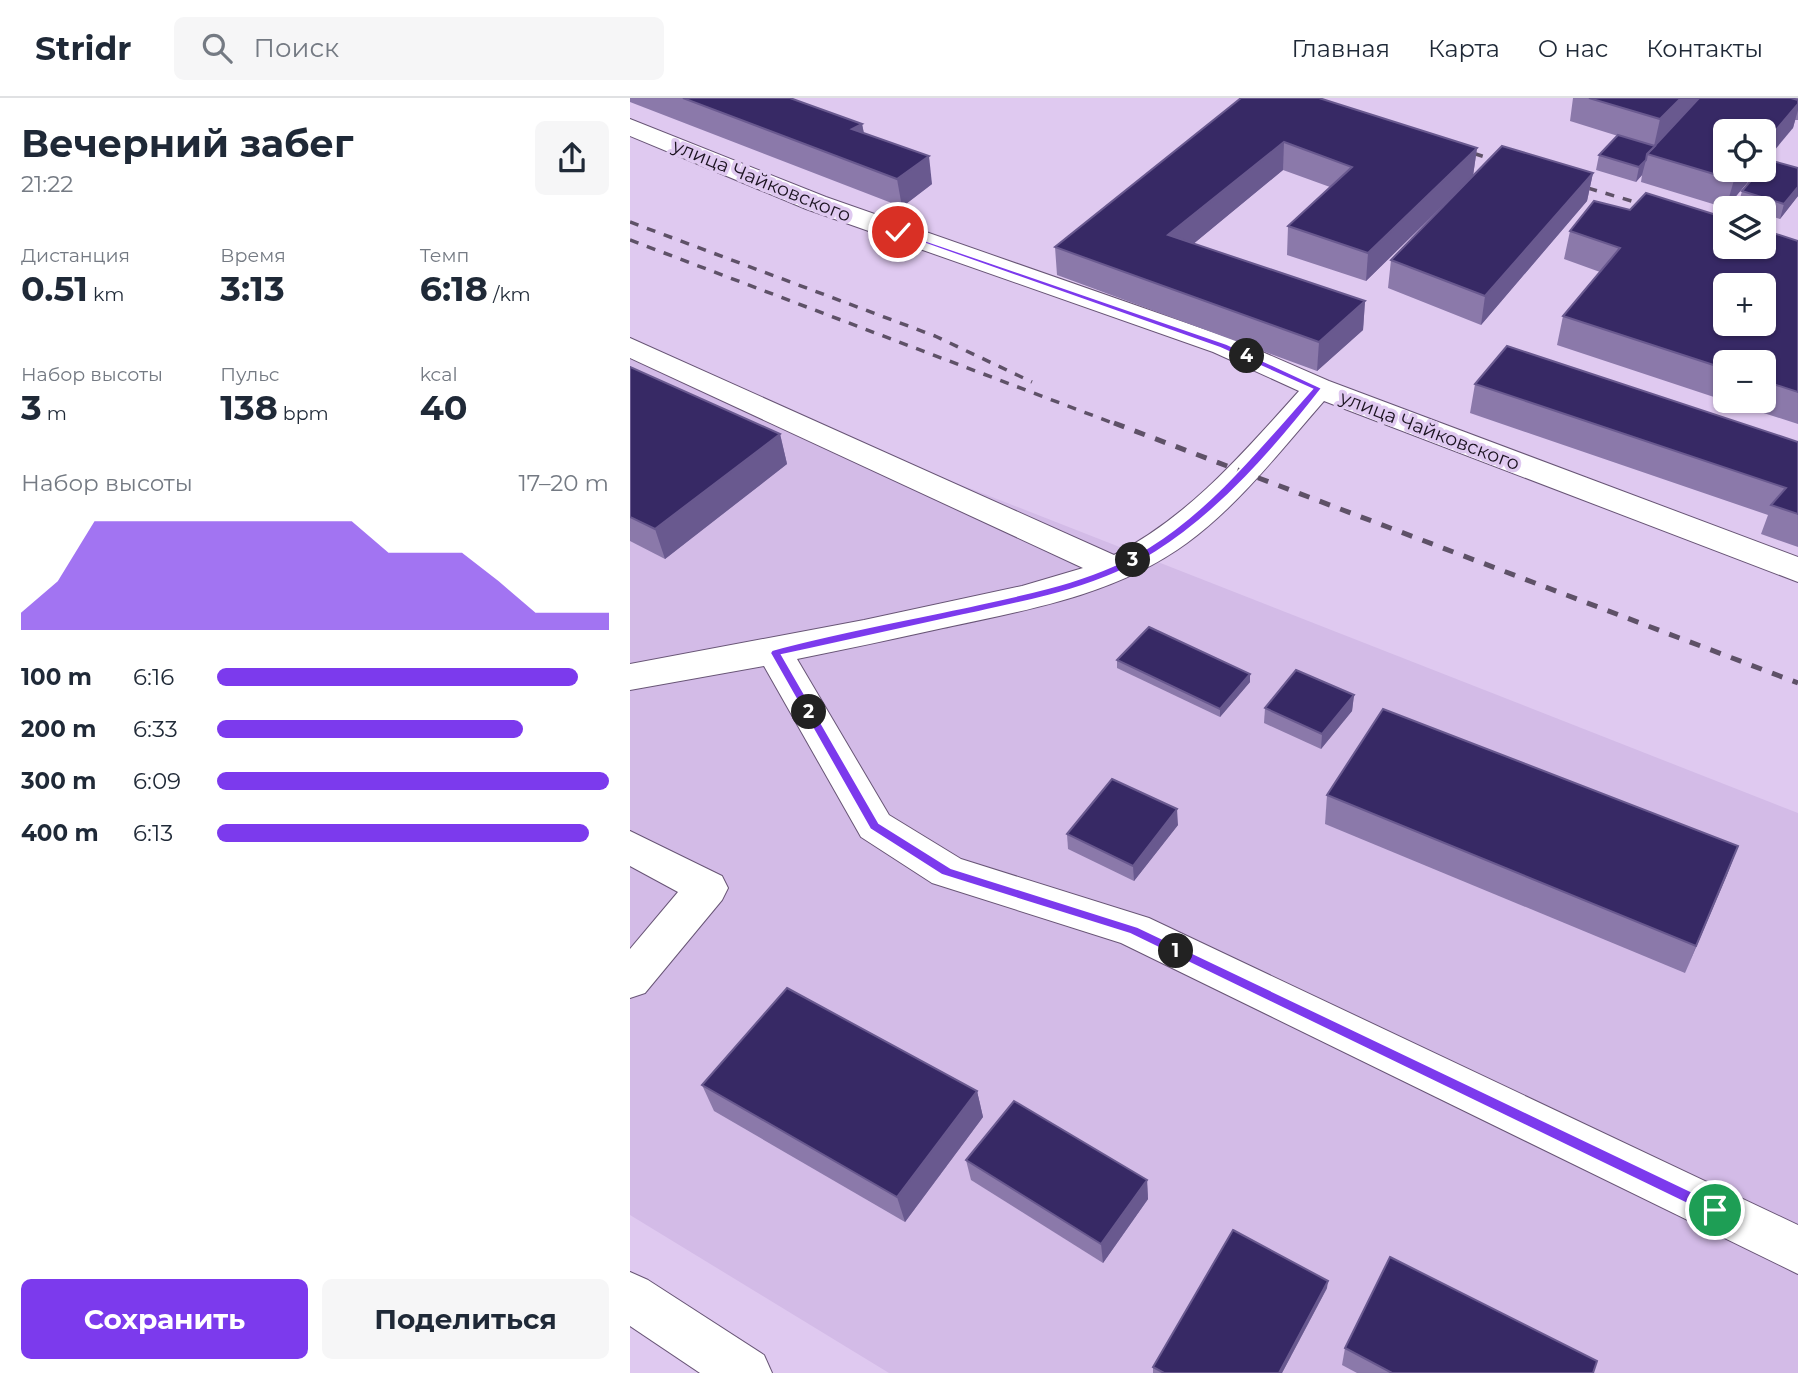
<!DOCTYPE html>
<html lang="ru">
<head>
<meta charset="utf-8">
<style>
  :root { --surface:#fff; --page:#f6f6f7; --text:#1f2937; --muted:#747a83; --line:#e0e1e3; --accent:#7c3aed }
  body { margin:0; font-family:Montserrat,sans-serif; background:var(--page); color:var(--text); height:100vh; display:flex; flex-direction:column; font-size:26px; white-space:nowrap }
  * { box-sizing:border-box; margin:0 }
  p { font-size:23px; color:var(--muted) }
  .icon { flex:none; width:38px; height:38px; fill:none; stroke:currentColor; stroke-width:2; stroke-linecap:round; stroke-linejoin:round }
  .map { position:relative; flex:1; overflow:hidden }
  .side { display:flex; flex-direction:column; background:var(--surface); width:630px }
  .side>* { flex:none }
  .buttons { position:absolute; left:1083px; top:21px; display:grid; gap:14px }
  .buttons a { display:grid; place-items:center; width:63px; height:63px; border-radius:10px; background:var(--surface); box-shadow:0 2px 5px #0004; font-size:35px }
  .pin { position:absolute; display:grid; place-items:center; width:60px; height:60px; color:#fff; margin:-30px; border:4px solid #fff; border-radius:50%; box-shadow:0 2px 7px #0007 }
  .km { position:absolute; width:35px; height:35px; margin:-18px; border-radius:50%; background:#222; color:#fff; font-size:19px; line-height:35px; text-align:center }
  .round { display:grid; place-items:center; flex:none; width:74px; height:74px; border-radius:10px; background:var(--page) }
  .headline { display:flex; align-items:center; justify-content:space-between; height:119px; padding:0 21px }
  h1 { font-size:38px; font-weight:700; line-height:52px }
  .stats { display:grid; grid-template-columns:repeat(3,1fr); gap:10px; height:119px; padding:7px 21px }
  .stats div { display:grid; align-content:center }
  .stats b { font-size:35px; font-weight:700 }
  .stats small { font-size:19px; font-weight:400 }
  .stats p { font-size:19px }
  .chart { height:196px; padding:14px 21px }
  .chart p { display:flex; justify-content:space-between }
  .chart svg { width:100%; height:126px; margin-top:7px; fill:var(--accent); opacity:.7 }
  .action { display:flex; gap:14px; margin-top:auto; padding:14px 21px }
  .action a { flex:1; height:80px; border-radius:10px; background:var(--accent); color:#fff; font-size:28px; font-weight:700; line-height:80px; text-align:center }
  .action a+a { background:var(--page); color:var(--text) }
  ul { padding:0 21px; list-style:none; font-size:23px }
  li { display:grid; grid-template-columns:112px 84px 1fr; align-items:center; height:52px }
  li i { height:18px; border-radius:9px; background:var(--accent) }
  header { display:flex; align-items:center; gap:42px; box-sizing:border-box; height:98px; padding:0 35px; background:var(--surface); border-bottom:2px solid var(--line) }
  header strong { font-size:33px }
  nav { display:flex; gap:38px; margin-inline-start:auto; font-size:24px }
  .search { width:490px; height:63px; background:var(--page); display:flex; align-items:center; gap:18px; box-sizing:border-box; padding:0 24px; border-radius:10px; color:var(--muted); font-size:26px }
  main { display:flex; flex:1; min-height:0 }
  .map>svg:first-child { display:block }
  .built { fill:#d3bbe7 }
  .lines { fill:none; stroke-linecap:round; stroke-linejoin:round }
  .minor-casing { stroke:#685576; stroke-width:2 }
  .major-casing { stroke:#685576; stroke-width:2 }
  .minor { fill:#fff; fill-rule:evenodd }
  .major { fill:#fff; fill-rule:evenodd }
  .rail-far1 { stroke:#5e5167; stroke-width:3.5; stroke-dasharray:9 9; stroke-linecap:butt }
  .rail { stroke:#5e5167; stroke-width:5; stroke-dasharray:11 11; stroke-linecap:butt }
  .wall { fill:#8b79aa }
  .shaded-wall { fill:#69598f }
  .building { fill:#372965; stroke:#69598f; stroke-width:2; fill-rule:evenodd }
  .route { fill:#7c3aed; stroke:#fff; stroke-width:2 }
  .labels { text-anchor:middle; stroke-width:7; stroke-linejoin:round; paint-order:stroke }
  .far-street-label { font-size:19px; fill:#1a121f; stroke:#dfc9f0 }
</style>
</head>
<body>
<header>
<strong>Stridr</strong>
<div class="search"><svg class="icon" aria-label="search" viewBox="0 0 24 24"><circle cx="10" cy="10" r="6"/><path d="M15 15l6 6"/></svg>Поиск</div>
<nav><a>Главная</a><a>Карта</a><a>О нас</a><a>Контакты</a></nav>
</header>
<main>
<section class="side">
<div class="headline"><div><h1>Вечерний забег</h1><p>21:22</p></div><a class="round"><svg class="icon" aria-label="share" viewBox="0 0 24 24"><path d="M12 15V3M7 8l5-5 5 5M5 13v7h14v-7"/></svg></a></div>
<div class="stats">
<div><p>Дистанция</p><b>0.51<small> km</small></b></div>
<div><p>Время</p><b>3:13</b></div>
<div><p>Темп</p><b>6:18<small> /km</small></b></div>
</div>
<div class="stats">
<div><p>Набор высоты</p><b>3<small> m</small></b></div>
<div><p>Пульс</p><b>138<small> bpm</small></b></div>
<div><p>kcal</p><b>40</b></div>
</div>
<div class="chart"><p><span>Набор высоты</span>17–20 m</p>
<svg viewBox="0 0 160 44" preserveAspectRatio="none"><path d="M0 44V38L10 27L20 6L30 6L40 6L50 6L60 6L70 6L80 6L90 6L100 17L110 17L120 17L130 27L140 38L150 38L160 38V44z"/></svg>
</div>
<ul>
<li><b>100 m</b>6:16<i style="width:92%"></i></li>
<li><b>200 m</b>6:33<i style="width:78%"></i></li>
<li><b>300 m</b>6:09<i style="width:100%"></i></li>
<li><b>400 m</b>6:13<i style="width:95%"></i></li>
</ul>
<div class="action"><a>Сохранить</a><a>Поделиться</a></div>
</section>
<div class="map">
<svg width="1168" height="1275" viewBox="0 0 1168 1275">
  <rect width="100%" height="100%" fill="#dfc9f0"/>
  <path class="built" d="M0,257l1168,458v560h-909l-259,-158z"/>
  <g class="lines">
    <defs>
      <g id="minor">
        <path d="M0,21l196,78 409,143 94,41 469,176v25l-474,-181c-43,49 -84,103 -137,142 -71,52 -160,67 -244,85 -49,11 -97,21 -146,31l92,156 72,44 188,59 649,307v49l-677,-331 -189,-60 -71,-46 -97,-171 -134,24v-26l234,-44 158,-34 61,-18 -453,-210v-20l484,217c76,-39 129,-102 185,-164l-86,-39 -407,-143 -176,-73z"/>
        <path d="M0,733l92,45 6,12 -6,12 -77,93 -15,5v-49l48,-57 -48,-26z"/>
      </g>
      <path id="major" d="M0,1174l18,8 116,75 8,18h-72l-70,-47z"/>
    </defs>
    <use href="#minor" class="minor-casing"/>
    <use href="#major" class="major-casing"/>
    <use href="#minor" class="minor"/>
    <use href="#major" class="major"/>
    <g class="rail-far1">
      <path d="M827,50l50,16"/>
      <path d="M941,85l84,25"/>
      <path d="M0,124l305,114 97,46"/>
      <path d="M0,142l488,185"/>
    </g>
    <path class="rail" d="M484,325l684,260"/>
  </g>
  <g class="wall">
    <path d="M0,0h160l72,26 2,9 68,51 -30,23 -272,-105z"/>
    <path d="M611,0l236,50 -4,28 120,-3 -6,28 -106,124 -93,-37 3,-28 73,-75 -98,96 -79,-26 1,-29 42,-39 -47,-17 -90,74 172,57 -2,29 -46,41 -260,-96 -2,-28z"/>
    <path d="M943,0h225v22h-3l-2,8 -67,42h32l-32,38 -85,-26 1,-7 -6,7 -40,-12 3,-15 19,-19 -48,-15z"/>
    <path d="M1168,70v28l-18,23 -16,-5v-6h-18l-8,-2 4,-15z"/>
    <path d="M1000,112l168,31v183l-72,-23h38v-39h-38v39l-169,-56 6,-29 37,-44 -36,-13 6,-28z"/>
    <path d="M0,269l150,67 7,30 -122,95 -35,-18z"/>
    <path d="M845,286l323,58v105l-37,-13 7,-19 -298,-102z"/>
    <path d="M487,562l133,14v8l-30,35 -103,-49z"/>
    <path d="M724,597l-2,16 -31,38 -57,-26 1,-15z"/>
    <path d="M697,697l411,51 -53,127 -360,-149z"/>
    <path d="M548,727l-44,56 -66,-32 -1,-15z"/>
    <path d="M72,987l275,6 6,26 -78,105 -191,-111z"/>
    <path d="M336,1062l181,20 1,19 -45,64 -132,-83z"/>
    <path d="M697,1190l-45,85h-129v-6z"/>
    <path d="M715,1250l248,25h-236l-15,-8z"/>
  </g>
  <g class="shaded-wall">
    <path d="M1051,0h21l-48,48 6,-27z"/>
    <path d="M1168,6v6l-5,18 -29,35v-19z"/>
    <path d="M232,26l5,27 -15,-22z"/>
    <path d="M654,44l-1,28 -114,94 -1,-29z"/>
    <path d="M847,50l-4,28 -107,105 2,-28z"/>
    <path d="M299,58l3,28 -30,23 -5,-28z"/>
    <path d="M1016,62l-4,15 -6,7 3,-15z"/>
    <path d="M1112,72h16l-32,38 8,-28z"/>
    <path d="M963,75l-6,28 -106,124 4,-29z"/>
    <path d="M1168,89v9l-18,23 4,-15z"/>
    <path d="M735,203l-2,29 -46,41 2,-29z"/>
    <path d="M150,336l7,30 -122,95 -10,-30z"/>
    <path d="M620,576v8l-30,35v-8z"/>
    <path d="M724,597l-2,16 -31,38 1,-15z"/>
    <path d="M547,711l1,16 -44,56 -1,-15z"/>
    <path d="M1108,748l-11,29 -42,98 11,-27z"/>
    <path d="M347,993l6,26 -78,105 -8,-25z"/>
    <path d="M517,1082l1,19 -45,64 -2,-19z"/>
    <path d="M698,1183l-1,7 -45,85h-3z"/>
  </g>
  <g class="building">
    <path d="M53,0h107l72,26 -10,5 77,27 -32,23z"/>
    <path d="M611,0h78l158,50 -109,105 -80,-27 64,-59 -68,-25 -116,93 197,66 -46,41 -264,-95z"/>
    <path d="M959,0h92l-21,21z"/>
    <path d="M1069,0h92l7,2v4l-34,40v-13h-38v39h16l-8,10 -87,-26z"/>
    <path d="M988,37l37,11 -8,8 -1,6 -7,7 -40,-12z"/>
    <path d="M872,48l91,27 -108,123 -94,-36z"/>
    <path d="M1139,62l29,8v19l-14,17 -42,-13 18,-21h4v-5z"/>
    <path d="M1016,95l80,25v29h38v-17l34,11v151l-34,-11v-19h-38v7l-163,-53 57,-68 -50,-17 24,-30 36,9zM1096,187h38v39h-38z"/>
    <path d="M877,248l291,96v72l-27,-9 15,-17 -311,-104z"/>
    <path d="M0,269l150,67 -125,95 -25,-12z"/>
    <path d="M519,529l101,47 -30,35 -103,-49z"/>
    <path d="M666,572l58,25 -32,39 -57,-26z"/>
    <path d="M753,611l355,137 -42,100 -369,-151z"/>
    <path d="M482,681l65,30 -44,57 -66,-32z"/>
    <path d="M157,890l190,103 -80,106 -195,-112z"/>
    <path d="M384,1003l133,79 -46,64 -135,-84z"/>
    <path d="M603,1132l95,51 -49,92h-115l-11,-6z"/>
    <path d="M760,1159l207,104 -4,12h-201l-47,-25z"/>
  </g>
  <path class="route" d="M265,132l332,114 95,44c-46,59 -102,124 -166,164 -57,36 -127,49 -192,63 -60,13 -121,27 -182,40l97,168 72,45 187,59 582,278v10h-10l-580,-281 -188,-59 -72,-46 -100,-176 2,-3c69,-19 141,-31 212,-47 55,-12 116,-25 165,-56 64,-40 113,-102 163,-158l-92,-41 -325,-115z"/>
  <g class="labels">
    <g class="far-street-label">
      <text transform="translate(132 82) rotate(22)" y="7">улица Чайковского</text>
      <text transform="translate(800 332) rotate(21)" y="7">улица Чайковского</text>
    </g>
  </g>
</svg>
<div class="buttons">
<a><svg class="icon" aria-label="locate" viewBox="0 0 24 24"><circle cx="12" cy="12" r="6"/><path d="M12 2v4M12 18v4M2 12h4M18 12h4"/></svg></a>
<a><svg class="icon" aria-label="layers" viewBox="0 0 24 24"><path d="M12 4l9 5-9 5-9-5zM3 14l9 5 9-5"/></svg></a>
<a>+</a>
<a>−</a>
</div>
<div class="pin" style="left:1085px;top:1112px;background:#1e9e55"><svg class="icon" aria-label="arrive" viewBox="0 0 24 24"><path d="M6 21V4h12l-3 4 3 4H6"/></svg></div>
<div class="pin" style="left:268px;top:134px;background:#d93025"><svg class="icon" aria-label="check" viewBox="0 0 24 24"><path d="M5 12l5 5 9-10"/></svg></div>
<b class="km" style="left:546px;top:853px">1</b>
<b class="km" style="left:179px;top:614px">2</b>
<b class="km" style="left:503px;top:462px">3</b>
<b class="km" style="left:617px;top:258px">4</b>
</div>
</main>
</body>
</html>
